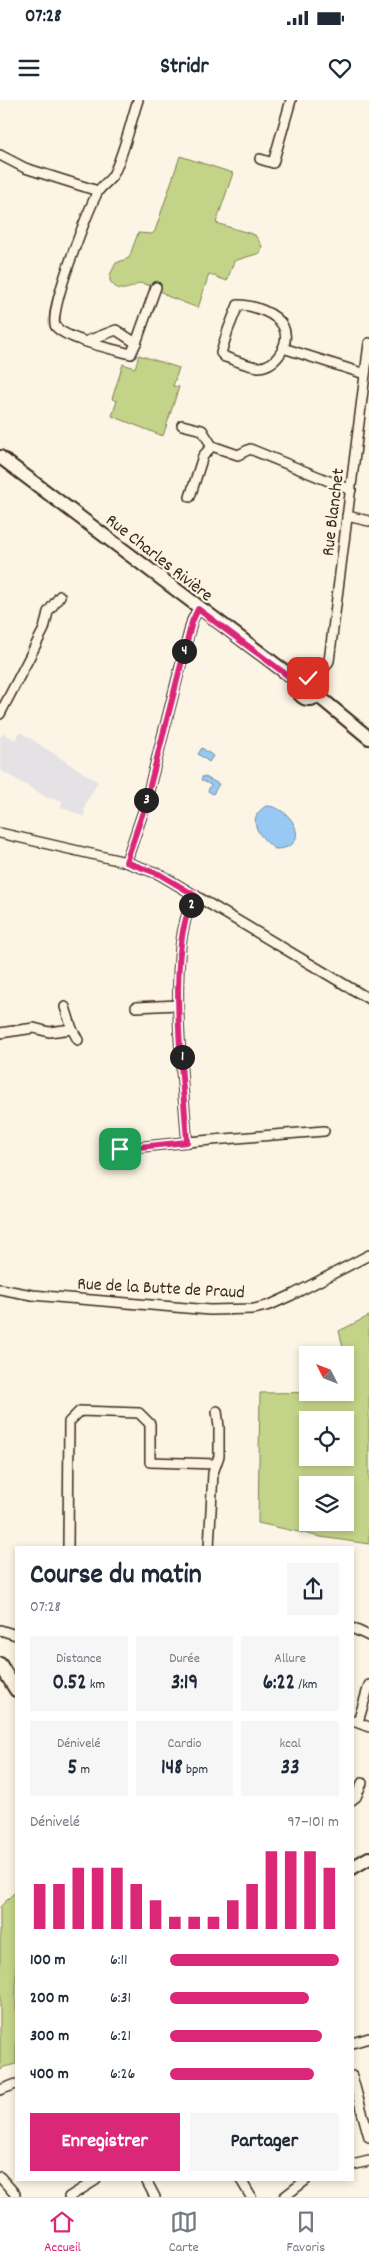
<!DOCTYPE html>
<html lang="fr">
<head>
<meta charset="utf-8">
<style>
  :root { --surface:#fff; --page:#f6f6f7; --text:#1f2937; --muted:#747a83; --line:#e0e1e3; --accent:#db2777 }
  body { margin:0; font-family:Dekko,sans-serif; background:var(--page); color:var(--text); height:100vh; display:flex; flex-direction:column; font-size:19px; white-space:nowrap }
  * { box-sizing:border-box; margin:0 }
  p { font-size:16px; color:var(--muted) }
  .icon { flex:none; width:28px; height:28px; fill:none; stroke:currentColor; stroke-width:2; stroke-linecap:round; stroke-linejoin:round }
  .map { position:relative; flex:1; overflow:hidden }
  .drawer { position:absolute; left:15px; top:1446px; width:339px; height:635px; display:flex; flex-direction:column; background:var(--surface); border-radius:0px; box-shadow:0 2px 8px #0003 }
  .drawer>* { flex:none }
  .needle { width:32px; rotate:312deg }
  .controls { position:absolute; left:299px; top:1246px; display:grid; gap:10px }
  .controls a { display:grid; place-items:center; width:55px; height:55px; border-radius:0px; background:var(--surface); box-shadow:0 2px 8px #0003; font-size:25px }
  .pin { position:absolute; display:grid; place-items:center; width:42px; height:42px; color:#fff; margin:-21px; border-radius:10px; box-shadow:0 2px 8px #0006 }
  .km { position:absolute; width:25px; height:25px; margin:-12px; border-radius:50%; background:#222; color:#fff; font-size:14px; line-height:25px; text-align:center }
  .round { display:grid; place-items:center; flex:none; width:52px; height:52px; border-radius:0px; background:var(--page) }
  .summary { display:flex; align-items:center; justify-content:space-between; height:85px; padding:0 15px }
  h1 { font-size:28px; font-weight:800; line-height:38px }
  .figures { display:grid; grid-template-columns:repeat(3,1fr); gap:8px; height:85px; padding:5px 15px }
  .figures div { display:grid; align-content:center; border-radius:0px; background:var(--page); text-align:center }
  .figures b { font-size:21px; font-weight:800 }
  .figures small { font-size:14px; font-weight:400 }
  .figures p { font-size:14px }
  .chart { height:140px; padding:10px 15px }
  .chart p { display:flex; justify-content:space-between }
  .chart svg { width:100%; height:90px; margin-top:5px; stroke:var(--accent); stroke-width:6 }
  .primary-button { display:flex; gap:10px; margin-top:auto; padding:10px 15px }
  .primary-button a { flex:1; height:58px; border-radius:0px; background:var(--accent); color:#fff; font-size:20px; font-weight:800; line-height:58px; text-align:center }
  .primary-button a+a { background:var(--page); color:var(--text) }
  ul { padding:0 15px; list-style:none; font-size:16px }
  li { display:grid; grid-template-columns:80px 60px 1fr; align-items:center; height:38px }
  li i { height:12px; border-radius:6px; background:var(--accent) }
  .status { display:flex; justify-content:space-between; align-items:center; height:35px; padding:0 25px; background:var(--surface); direction:ltr }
  .status svg { height:14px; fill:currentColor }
  header { display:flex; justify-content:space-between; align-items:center; height:65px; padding:0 15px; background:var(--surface); font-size:22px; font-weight:800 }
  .tab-bar { display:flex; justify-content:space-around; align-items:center; height:70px; border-top:1px solid var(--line); background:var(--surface); font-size:14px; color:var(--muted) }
  .tab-bar a { display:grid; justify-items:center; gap:2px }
  .tab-bar .active { color:var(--accent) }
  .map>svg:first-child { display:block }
  .built { fill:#e5e2e6 }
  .green { fill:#c3d488; stroke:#7f7f53; fill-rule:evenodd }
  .water { fill:#98c9f4; stroke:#73899e }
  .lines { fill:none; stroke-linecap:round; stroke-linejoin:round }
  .street-casing { stroke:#3b2a1e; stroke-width:12 }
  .secondary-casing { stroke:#3b2a1e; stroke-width:16 }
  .street { stroke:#fcf5e5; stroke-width:9 }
  .secondary { stroke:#fcf5e5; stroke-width:12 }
  .route-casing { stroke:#fff; stroke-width:10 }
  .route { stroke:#db2777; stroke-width:6 }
  .labels { text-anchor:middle; stroke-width:4.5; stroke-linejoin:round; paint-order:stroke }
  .street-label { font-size:18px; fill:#3b2a1e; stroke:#fcf5e5 }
</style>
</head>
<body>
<div class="status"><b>07:28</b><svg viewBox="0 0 49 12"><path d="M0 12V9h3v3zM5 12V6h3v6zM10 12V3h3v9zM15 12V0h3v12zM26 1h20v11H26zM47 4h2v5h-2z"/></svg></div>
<header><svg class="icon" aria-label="menu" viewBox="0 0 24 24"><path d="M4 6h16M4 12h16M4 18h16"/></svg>Stridr<svg class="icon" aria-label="heart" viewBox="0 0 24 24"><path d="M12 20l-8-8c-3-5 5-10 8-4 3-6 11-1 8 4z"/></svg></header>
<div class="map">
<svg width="369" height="2097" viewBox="0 0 369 2097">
  <rect width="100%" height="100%" fill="#fcf5e5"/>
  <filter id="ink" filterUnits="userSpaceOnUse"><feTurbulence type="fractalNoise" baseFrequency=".02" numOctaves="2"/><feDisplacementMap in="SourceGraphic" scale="10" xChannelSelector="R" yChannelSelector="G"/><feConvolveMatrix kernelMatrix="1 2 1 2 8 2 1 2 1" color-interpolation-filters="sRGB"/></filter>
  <g filter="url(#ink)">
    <path class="built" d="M20,632l78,50 -13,23 -1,12 -23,-10 1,-6 -14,-3 -48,-28v-32l3,-5 12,7z"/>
    <g class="green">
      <path d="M180,56l53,17 -17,50 39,12 7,11 -2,7 -26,8 -7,20 -18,-7 -11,34 -31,-12 -11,-9 -16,-4c-12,6 -21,11 -30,-2v-6l6,-12 13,-5 9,-25 14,1 3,-3z"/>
      <path d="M139,255l40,13 -6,18 6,1 -16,49 -51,-20 5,-15 -5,-2 11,-35 12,4z"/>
      <path d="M369,1216v228l-48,-7 -63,-14 2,-130 85,-1v-37l-6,-24zM308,1320h37v38h-37zM308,1385h37v37h-37z"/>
      <path d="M16,1791v173l-12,3 -4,4v-164z"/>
    </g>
    <g class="water">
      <path d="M202,648l11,8 -4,6 -11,-8z"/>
      <path d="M203,676l16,8 -6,10 -5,-3 3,-6 -10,-5z"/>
      <path d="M266,706c27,0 48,43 9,43 -15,-11 -31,-30 -9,-43z"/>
    </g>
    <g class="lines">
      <defs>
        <g id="street">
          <path d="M0,55l25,13 73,23"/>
          <path d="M260,59l13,4 18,-63"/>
          <path d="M238,205c15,0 38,8 45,21 8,16 -5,40 -24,41 -10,0 -24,-7 -34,-10l-4,-4 7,-23z"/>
          <path d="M87,241l29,-11 20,13 -5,11c-18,-5 -63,-14 -75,-27 -10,-12 33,-117 41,-134 4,-8 14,-12 17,-20 11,-23 16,-49 24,-73"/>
          <path d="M136,243l20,-56"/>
          <path d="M283,248l82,26"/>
          <path d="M182,325l20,5 10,16"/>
          <path d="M190,397l13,-41 9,-10 26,9 12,-6 101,41"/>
          <path d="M347,416l22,5"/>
          <path d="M317,580l12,-19 40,-318"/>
          <path d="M0,614l44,-85 4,-17 12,-16"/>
          <path d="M0,733l126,29 33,12 210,125"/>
          <path d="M126,762l18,-53 48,-188 6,-12"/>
          <path d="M65,907l7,22 6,11"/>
          <path d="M136,907l42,-2"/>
          <path d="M0,933l34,-5 15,4 23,-3"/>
          <path d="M187,1042l137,-11"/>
          <path d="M120,1049l67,-7c-3,-56 -23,-202 9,-246"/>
          <path d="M0,1189l32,6 178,15 44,-1 16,-4 22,-10 77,-40"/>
          <path d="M68,1448l1,-126 11,-11 59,2 11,11v38l66,2"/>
          <path d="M209,1448l4,-75 6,-17v-29l-2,-16"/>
          <path d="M352,1528l17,8"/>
          <path d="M0,1530l16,5"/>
          <path d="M353,1621l16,6"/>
          <path d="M358,1622l11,-37"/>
          <path d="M352,1700l4,-3 6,-14"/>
          <path d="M352,1943l17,-5"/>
          <path d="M352,1976l17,61"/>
          <path d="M0,1990l16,-6"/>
          <path d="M352,2065l17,-4"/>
          <path d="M0,2077l15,17"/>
          <path d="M146,2080l9,17"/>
          <path d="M241,2080l10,17"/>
          <path d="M69,2097l27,-17"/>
          <path d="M284,2097l22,-17"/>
        </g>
        <g id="secondary">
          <path d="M0,357l300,226"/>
          <circle cx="309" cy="588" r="11"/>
          <path d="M317,595l52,43"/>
          <path d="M0,1564l16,26"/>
          <path d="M352,1768l17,-10"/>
        </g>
      </defs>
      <use href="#street" class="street-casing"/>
      <use href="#secondary" class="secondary-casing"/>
      <use href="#street" class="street"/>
      <use href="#secondary" class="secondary"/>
    </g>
  </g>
  <g class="lines" filter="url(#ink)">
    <defs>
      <path id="route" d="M120,1049l67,-7c-3,-57 -23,-201 9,-246l-37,-22 -33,-12 18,-53 48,-187 6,-13 97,72 5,2 8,-5"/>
    </defs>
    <use href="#route" class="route-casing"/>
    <use href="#route" class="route"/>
  </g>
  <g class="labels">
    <g class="street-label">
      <text transform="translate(332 412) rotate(-83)" y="6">Rue Blanchet</text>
      <text transform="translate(160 457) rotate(38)" y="6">Rue Charles Rivière</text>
      <text transform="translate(161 1187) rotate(3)" y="6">Rue de la Butte de Praud</text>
    </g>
  </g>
</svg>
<div class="controls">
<a><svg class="needle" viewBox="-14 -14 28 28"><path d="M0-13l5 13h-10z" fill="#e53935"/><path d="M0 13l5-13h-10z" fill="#747a83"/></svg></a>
<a><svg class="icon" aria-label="locate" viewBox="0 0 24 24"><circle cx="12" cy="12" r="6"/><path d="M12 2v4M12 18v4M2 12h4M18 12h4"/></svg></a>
<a><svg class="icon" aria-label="layers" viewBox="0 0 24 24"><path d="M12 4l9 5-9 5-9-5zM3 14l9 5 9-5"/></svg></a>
</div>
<div class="pin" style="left:120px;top:1049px;background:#1e9e55"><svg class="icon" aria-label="arrive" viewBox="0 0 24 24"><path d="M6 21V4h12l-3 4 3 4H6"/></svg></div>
<div class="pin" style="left:308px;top:578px;background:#d93025"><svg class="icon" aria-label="check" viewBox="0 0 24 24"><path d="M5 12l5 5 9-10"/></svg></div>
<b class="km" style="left:182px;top:957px">1</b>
<b class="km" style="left:191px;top:805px">2</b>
<b class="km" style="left:146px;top:700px">3</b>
<b class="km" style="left:184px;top:551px">4</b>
<section class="drawer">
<div class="summary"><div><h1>Course du matin</h1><p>07:28</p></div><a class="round"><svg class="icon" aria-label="share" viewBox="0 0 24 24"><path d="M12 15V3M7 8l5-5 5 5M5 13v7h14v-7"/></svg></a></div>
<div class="figures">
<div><p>Distance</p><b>0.52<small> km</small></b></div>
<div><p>Durée</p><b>3:19</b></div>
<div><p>Allure</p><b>6:22<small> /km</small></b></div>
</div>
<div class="figures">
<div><p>Dénivelé</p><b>5<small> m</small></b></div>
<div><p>Cardio</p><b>148<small> bpm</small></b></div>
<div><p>kcal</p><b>33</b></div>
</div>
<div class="chart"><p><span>Dénivelé</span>97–101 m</p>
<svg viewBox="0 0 160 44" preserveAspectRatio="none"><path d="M5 44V22M15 44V22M25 44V14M35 44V14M45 44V14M55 44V22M65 44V30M75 44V38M85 44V38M95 44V38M105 44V30M115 44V22M125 44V6M135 44V6M145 44V6M155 44V14"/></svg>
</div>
<ul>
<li><b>100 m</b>6:11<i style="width:100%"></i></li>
<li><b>200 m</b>6:31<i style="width:82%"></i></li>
<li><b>300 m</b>6:21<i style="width:90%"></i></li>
<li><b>400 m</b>6:26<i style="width:85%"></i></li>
</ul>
<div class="primary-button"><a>Enregistrer</a><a>Partager</a></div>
</section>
</div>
<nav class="tab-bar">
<a class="active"><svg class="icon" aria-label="home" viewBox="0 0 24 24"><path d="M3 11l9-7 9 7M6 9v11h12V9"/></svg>Accueil</a>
<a><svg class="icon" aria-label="map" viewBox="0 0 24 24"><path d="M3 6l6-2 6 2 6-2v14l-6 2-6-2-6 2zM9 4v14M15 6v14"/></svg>Carte</a>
<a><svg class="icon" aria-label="saved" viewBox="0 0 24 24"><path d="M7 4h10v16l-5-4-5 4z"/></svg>Favoris</a>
</nav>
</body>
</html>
